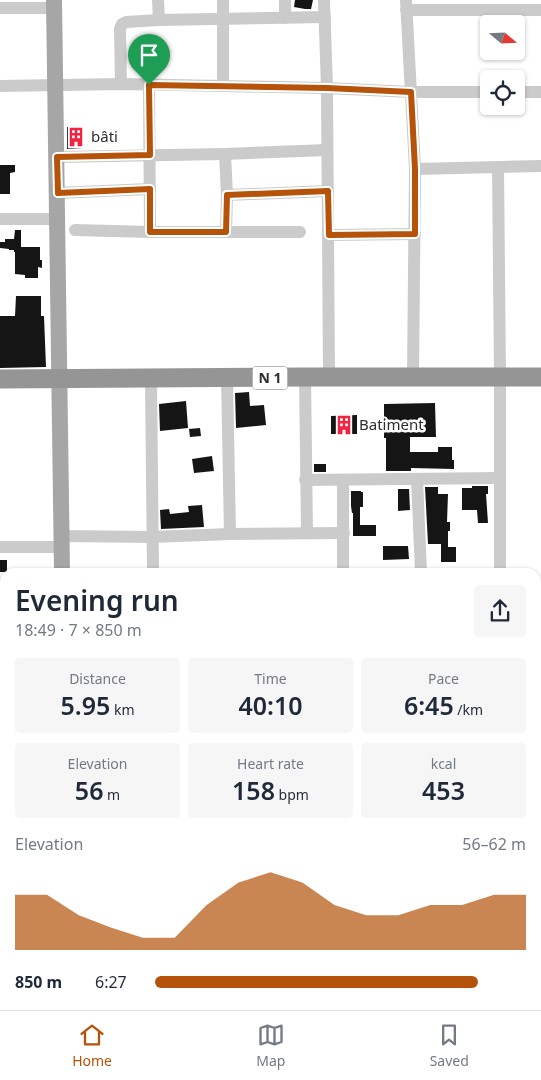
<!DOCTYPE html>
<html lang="en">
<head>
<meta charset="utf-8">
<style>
  :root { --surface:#fff; --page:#f6f6f7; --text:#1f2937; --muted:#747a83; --line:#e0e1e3; --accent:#b45309 }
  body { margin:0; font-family:"Noto Sans",sans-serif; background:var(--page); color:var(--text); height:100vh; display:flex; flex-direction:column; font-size:19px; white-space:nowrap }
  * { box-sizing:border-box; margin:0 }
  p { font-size:16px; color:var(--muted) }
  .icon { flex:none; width:28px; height:28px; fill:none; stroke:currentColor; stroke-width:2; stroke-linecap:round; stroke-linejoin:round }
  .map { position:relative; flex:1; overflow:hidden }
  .details { position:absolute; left:0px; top:568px; width:541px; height:442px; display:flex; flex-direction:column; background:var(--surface); border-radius:15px 15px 0 0; box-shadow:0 1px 4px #0004 }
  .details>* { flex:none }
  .needle { width:32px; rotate:109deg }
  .buttons { position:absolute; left:480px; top:15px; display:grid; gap:10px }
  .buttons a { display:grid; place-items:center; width:45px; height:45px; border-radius:5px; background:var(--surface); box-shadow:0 1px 4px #0004; font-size:25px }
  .pin { position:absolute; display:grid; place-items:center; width:42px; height:42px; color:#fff; margin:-51px -21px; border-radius:50% 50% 50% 0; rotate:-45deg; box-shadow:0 0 5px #0007 }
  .pin .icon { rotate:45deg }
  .round { display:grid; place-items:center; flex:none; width:52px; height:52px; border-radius:5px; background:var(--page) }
  .head { display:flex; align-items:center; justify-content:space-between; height:85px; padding:0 15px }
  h1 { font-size:28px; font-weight:600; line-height:38px }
  .stats { display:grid; grid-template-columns:repeat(3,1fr); gap:8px; height:85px; padding:5px 15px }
  .stats div { display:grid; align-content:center; border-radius:5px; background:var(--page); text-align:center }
  .stats b { font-size:25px; font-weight:600 }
  .stats small { font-size:14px; font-weight:400 }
  .stats p { font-size:14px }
  .chart { height:140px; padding:10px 15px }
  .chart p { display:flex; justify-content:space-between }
  .chart svg { width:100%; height:90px; margin-top:5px; fill:var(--accent); opacity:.7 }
  ul { padding:0 15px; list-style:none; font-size:16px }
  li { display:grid; grid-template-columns:80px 60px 1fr; align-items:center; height:38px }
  li i { height:12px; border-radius:6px; background:var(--accent) }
  .dock { display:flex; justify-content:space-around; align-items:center; height:70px; border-top:1px solid var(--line); background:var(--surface); font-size:14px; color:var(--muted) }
  .dock a { display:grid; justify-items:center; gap:2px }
  .dock .on { color:var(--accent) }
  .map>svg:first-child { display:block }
  .building { fill:#151515 }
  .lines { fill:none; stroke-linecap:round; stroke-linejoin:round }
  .minor { stroke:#cbcbcb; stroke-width:12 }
  .major { stroke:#a6a6a6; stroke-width:16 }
  .highway { stroke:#959595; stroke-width:19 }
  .route-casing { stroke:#fff; stroke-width:10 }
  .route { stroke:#b45309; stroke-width:6 }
  .labels { text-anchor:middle; stroke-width:5; stroke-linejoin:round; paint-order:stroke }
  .shield { fill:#fff; stroke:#6d6d6d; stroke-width:1 }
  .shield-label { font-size:14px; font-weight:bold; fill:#2e2e2e }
  .poi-label { font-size:15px; fill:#2e2e2e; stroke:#fff; text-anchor:start }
</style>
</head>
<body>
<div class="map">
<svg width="541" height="1010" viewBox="0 0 541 1010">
  <rect width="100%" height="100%" fill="#fff"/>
  <g class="building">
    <path d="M295,0h18l-2,9h-6l-11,-2z"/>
    <path d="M67,127l17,2v19l-17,1z"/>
    <path d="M0,165h15v7l-5,1v21h-10z"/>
    <path d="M15,230h6v17h19v13h2v8l-4,-1v11h-13v-3l-10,-1v-22h-1v-2h-5v-1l-9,-1v-6h5v-3h9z"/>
    <path d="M16,296h25v20h3l2,51 -46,1v-52h15z"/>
    <path d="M249,392l1,14 14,-1 2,20 -30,3 -1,-35z"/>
    <path d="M186,401l2,27 -28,3 -1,-27z"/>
    <path d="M435,403l1,34h-26v15h28v-5h14v13h2v9l-43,-1v3h-25v-33h-2v-34z"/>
    <path d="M357,415v19h-26v-18z"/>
    <path d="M200,428l1,8 -11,1 -1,-8z"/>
    <path d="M212,456l2,15 -20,2 -2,-14z"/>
    <rect x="314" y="464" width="12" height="8"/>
    <path d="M472,486h16v8h-2l2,29h-10l-1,-13h-15v-22h10z"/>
    <path d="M425,487h13v7h10l-1,28h3v9h-2v16h8v15h-15v-18h-13z"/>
    <path d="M398,489h11l1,21 -12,1z"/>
    <path d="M351,491h10v1h2v15h-3v18h16v11h-23v-23h-1l-1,-7z"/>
    <path d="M202,505l2,22 -43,2 -1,-19 9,-1 1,5 19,-2 -1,-6z"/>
    <path d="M383,546h25l1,13 -26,1z"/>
    <rect x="0" y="560" width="7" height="12"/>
  </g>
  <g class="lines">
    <g class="minor">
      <path d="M158,0l1,20"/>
      <path d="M223,0v86"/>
      <path d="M285,0v18"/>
      <path d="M324,0l3,88 2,289"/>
      <path d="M406,0l9,169 -2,209"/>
      <path d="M0,8h55"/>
      <path d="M406,10h135"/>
      <path d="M121,84l-1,-55 2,-5 4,-2 33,-2 166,-3"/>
      <path d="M149,85l1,147"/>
      <path d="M0,86l121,-2 102,2 104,2 84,4h78"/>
      <path d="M516,92h25"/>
      <path d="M225,154l2,41 -1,37"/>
      <path d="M57,157l168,-3 102,-4"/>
      <path d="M498,167l2,210v195"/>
      <path d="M415,169l126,-3"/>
      <path d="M58,193l92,-4"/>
      <path d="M227,195l101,-4"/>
      <path d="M0,219h58"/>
      <path d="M75,230l75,2h150"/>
      <path d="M329,235l86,-1"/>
      <path d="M305,377l2,156"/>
      <path d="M227,378l3,156"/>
      <path d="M151,379l2,193"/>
      <path d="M417,479l4,93"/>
      <path d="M305,480l195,-2"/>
      <path d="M343,480v92"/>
      <path d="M62,536l90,1 78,-3 114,-1"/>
      <path d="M0,547h62"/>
      <path d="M0,637h5"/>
      <path d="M0,724h5"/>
      <path d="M536,818h5"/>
      <path d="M0,846h5"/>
      <path d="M536,882h5"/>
      <path d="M0,942l5,-1"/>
      <path d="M536,948h5"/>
      <path d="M157,1005v5"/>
      <path d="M237,1005h25"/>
      <path d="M297,1005v5"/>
      <path d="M381,1005v5"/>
      <path d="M507,1005v5"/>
    </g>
    <g class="major">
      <path d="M54,0l8,572"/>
      <path d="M67,1005v5"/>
    </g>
    <path class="highway" d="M0,379l305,-2h236"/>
  </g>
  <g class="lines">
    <defs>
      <path id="route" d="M149,85l178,3 84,4 4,77v65l-86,1 -1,-44 -101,4 -1,37h-76v-43l-92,4 -1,-36 93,-2z"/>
    </defs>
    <use href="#route" class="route-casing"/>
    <use href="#route" class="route"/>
  </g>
  <defs>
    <symbol id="building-bare" viewBox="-9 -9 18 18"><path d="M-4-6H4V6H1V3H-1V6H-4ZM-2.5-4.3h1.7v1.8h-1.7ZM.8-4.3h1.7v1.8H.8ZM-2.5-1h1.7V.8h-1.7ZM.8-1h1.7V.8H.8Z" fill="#f22340" stroke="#fff" stroke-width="2.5" paint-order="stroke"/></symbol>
  </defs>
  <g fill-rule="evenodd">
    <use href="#building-bare" x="62" y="123" width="28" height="28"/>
    <use href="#building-bare" x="330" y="411" width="28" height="28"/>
  </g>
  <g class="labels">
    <rect class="shield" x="252.5" y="366.5" width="35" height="23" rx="4"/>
    <g class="shield-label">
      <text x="270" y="383">N 1</text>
    </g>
    <g class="poi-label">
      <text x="91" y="142">bâti</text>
      <text x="359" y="430">Batiment</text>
    </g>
  </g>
</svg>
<div class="buttons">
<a><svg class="needle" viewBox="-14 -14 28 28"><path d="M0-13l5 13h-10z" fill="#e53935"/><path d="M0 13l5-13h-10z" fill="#747a83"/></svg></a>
<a><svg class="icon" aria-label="locate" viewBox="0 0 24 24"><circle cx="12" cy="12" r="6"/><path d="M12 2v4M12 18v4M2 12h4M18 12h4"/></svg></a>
</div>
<div class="pin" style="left:149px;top:85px;background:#1e9e55"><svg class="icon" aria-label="arrive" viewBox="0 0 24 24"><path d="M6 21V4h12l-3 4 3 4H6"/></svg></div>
<section class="details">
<div class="head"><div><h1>Evening run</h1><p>18:49 · 7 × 850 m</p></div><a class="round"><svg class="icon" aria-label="share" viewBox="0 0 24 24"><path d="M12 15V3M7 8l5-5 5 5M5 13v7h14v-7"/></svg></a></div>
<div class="stats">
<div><p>Distance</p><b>5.95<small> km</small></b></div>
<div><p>Time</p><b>40:10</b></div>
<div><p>Pace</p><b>6:45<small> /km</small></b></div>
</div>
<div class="stats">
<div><p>Elevation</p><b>56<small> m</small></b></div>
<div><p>Heart rate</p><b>158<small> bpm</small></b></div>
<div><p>kcal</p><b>453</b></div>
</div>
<div class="chart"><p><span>Elevation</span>56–62 m</p>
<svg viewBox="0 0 160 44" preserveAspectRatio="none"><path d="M0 44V17L10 17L20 27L30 33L40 38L50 38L60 22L70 11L80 6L90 11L100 22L110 27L120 27L130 22L140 22L150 17L160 17V44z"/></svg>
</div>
<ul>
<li><b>850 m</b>6:27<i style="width:87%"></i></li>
</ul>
</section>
</div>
<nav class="dock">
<a class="on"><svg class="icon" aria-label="home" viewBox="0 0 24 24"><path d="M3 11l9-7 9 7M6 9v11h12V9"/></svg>Home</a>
<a><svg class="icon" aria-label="map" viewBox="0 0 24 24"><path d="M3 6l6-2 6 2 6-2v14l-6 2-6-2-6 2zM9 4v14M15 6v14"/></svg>Map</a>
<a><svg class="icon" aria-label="saved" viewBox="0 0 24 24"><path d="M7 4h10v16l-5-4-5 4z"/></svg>Saved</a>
</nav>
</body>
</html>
